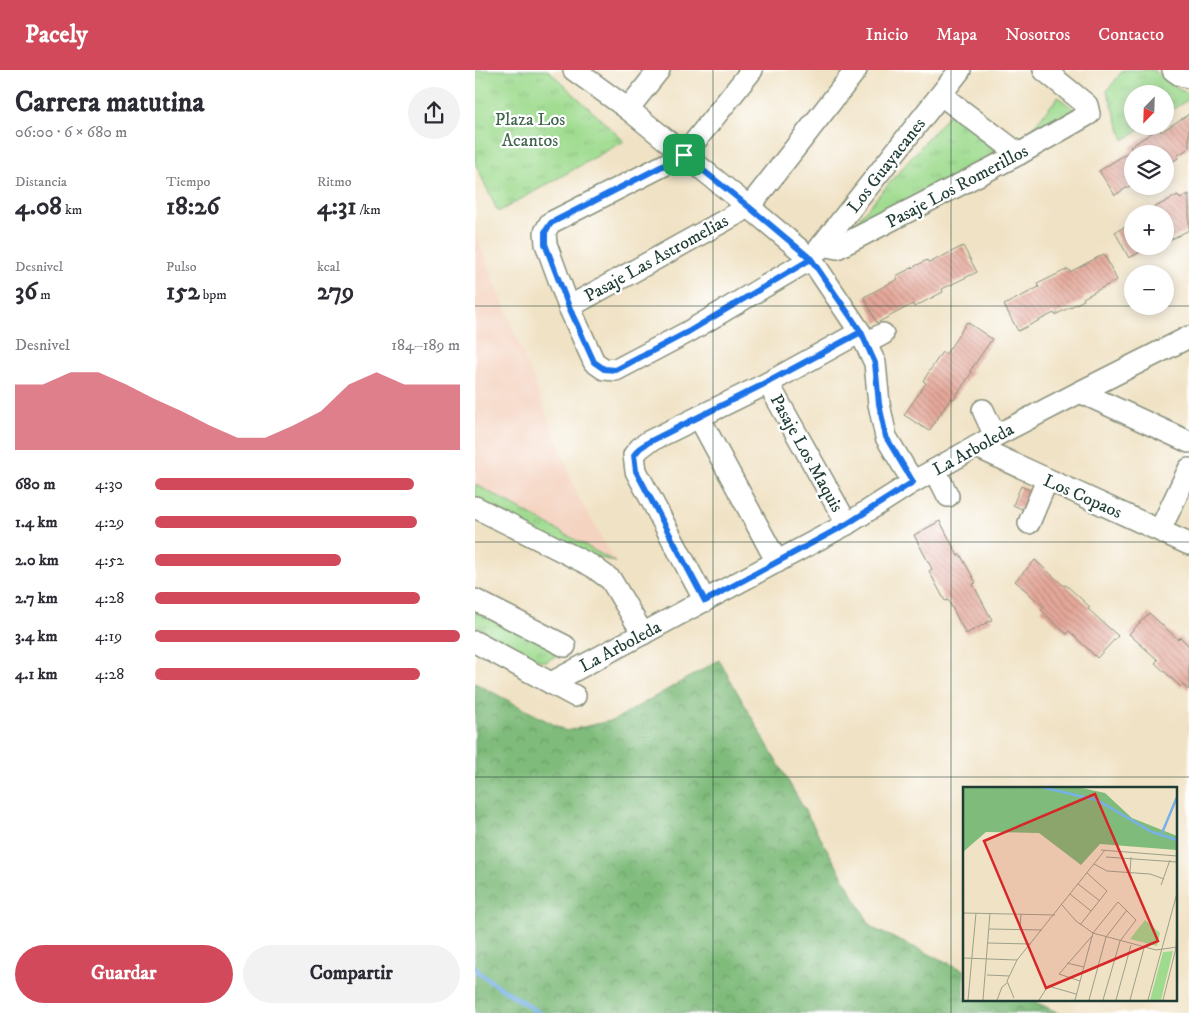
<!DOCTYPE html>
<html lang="es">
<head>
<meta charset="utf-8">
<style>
  :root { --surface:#fff; --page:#f2f2f3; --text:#2b2b33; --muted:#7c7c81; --accent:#d1495b }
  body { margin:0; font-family:"IM FELL DW Pica",serif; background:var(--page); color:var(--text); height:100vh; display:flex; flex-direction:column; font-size:19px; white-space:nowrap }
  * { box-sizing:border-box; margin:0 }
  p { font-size:16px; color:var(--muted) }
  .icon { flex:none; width:28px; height:28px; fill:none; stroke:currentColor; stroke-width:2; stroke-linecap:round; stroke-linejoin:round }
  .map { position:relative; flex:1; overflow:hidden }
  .side { display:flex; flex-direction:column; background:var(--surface); width:475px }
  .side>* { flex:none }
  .needle { width:32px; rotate:203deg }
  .buttons { position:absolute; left:649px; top:15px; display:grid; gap:10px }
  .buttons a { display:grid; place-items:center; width:50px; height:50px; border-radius:50%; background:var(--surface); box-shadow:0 2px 12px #0003; font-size:25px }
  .pin { position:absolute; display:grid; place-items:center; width:42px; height:42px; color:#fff; margin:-21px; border-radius:10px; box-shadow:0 2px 8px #0006 }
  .round { display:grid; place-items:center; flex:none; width:52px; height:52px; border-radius:26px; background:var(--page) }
  .head { display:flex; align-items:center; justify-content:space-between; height:85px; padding:0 15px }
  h1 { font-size:28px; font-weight:800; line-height:38px }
  .stats { display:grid; grid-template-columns:repeat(3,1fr); gap:8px; height:85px; padding:5px 15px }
  .stats div { display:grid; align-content:center }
  .stats b { font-size:25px; font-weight:800 }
  .stats small { font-size:14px; font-weight:400 }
  .stats p { font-size:14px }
  .chart { height:140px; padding:10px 15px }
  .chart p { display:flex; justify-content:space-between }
  .chart svg { width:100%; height:90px; margin-top:5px; fill:var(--accent); opacity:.7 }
  .action { display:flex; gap:10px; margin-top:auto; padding:10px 15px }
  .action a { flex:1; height:58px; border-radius:30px; background:var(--accent); color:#fff; font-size:20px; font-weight:800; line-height:58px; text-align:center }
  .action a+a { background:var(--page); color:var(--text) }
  ul { padding:0 15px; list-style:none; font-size:16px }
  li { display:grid; grid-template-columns:80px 60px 1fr; align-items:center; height:38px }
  li i { height:12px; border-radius:6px; background:var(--accent) }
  header { display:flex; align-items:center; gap:30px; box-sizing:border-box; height:70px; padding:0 25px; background:var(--accent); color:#fff }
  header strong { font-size:24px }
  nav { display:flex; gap:28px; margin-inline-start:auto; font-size:18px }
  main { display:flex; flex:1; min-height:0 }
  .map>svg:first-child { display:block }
  .built { fill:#f4d3c0 }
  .grass { fill:url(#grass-tufts); stroke:#5f8c62 }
  .forest { fill:url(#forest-crowns); stroke:#4f7c57 }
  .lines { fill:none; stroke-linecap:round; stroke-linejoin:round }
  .stream { stroke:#78b0e8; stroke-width:5 }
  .building { fill:url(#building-back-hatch) }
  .minor-casing { stroke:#88907c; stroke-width:24 }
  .minor { stroke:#fff; stroke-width:21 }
  .route-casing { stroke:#fff; stroke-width:10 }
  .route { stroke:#1a73e8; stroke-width:6 }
  .grid { fill:none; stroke:#1f3d34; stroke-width:1; stroke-opacity:0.55 }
  .labels { text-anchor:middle; stroke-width:4.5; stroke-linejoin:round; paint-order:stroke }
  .park-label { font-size:18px; fill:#3f644b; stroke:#fff }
  .street-label { font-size:18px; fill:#1f3d34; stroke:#fff }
  .inset-river { fill:none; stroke:#78b0e8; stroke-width:2.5 }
  .inset-road { fill:none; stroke:#9ca08a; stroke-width:1 }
  .view { fill:#d62828; fill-opacity:0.15; stroke:#d62828; stroke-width:2.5 }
  .inset-edge { fill:none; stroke:#1f3d34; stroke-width:2.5 }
</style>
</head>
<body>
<header>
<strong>Pacely</strong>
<nav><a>Inicio</a><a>Mapa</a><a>Nosotros</a><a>Contacto</a></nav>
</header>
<main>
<section class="side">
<div class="head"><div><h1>Carrera matutina</h1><p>06:00 · 6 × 680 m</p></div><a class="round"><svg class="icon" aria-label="share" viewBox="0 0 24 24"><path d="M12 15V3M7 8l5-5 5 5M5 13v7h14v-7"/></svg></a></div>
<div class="stats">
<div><p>Distancia</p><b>4.08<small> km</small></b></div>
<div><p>Tiempo</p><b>18:26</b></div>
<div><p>Ritmo</p><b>4:31<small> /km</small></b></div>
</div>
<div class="stats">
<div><p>Desnivel</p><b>36<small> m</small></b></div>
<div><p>Pulso</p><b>152<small> bpm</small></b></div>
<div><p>kcal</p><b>279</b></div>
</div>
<div class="chart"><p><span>Desnivel</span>184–189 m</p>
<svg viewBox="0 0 160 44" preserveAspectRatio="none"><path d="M0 44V12L10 12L20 6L30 6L40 12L50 19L60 25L70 32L80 38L90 38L100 32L110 25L120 12L130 6L140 12L150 12L160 12V44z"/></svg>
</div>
<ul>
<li><b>680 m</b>4:30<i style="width:85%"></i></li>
<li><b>1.4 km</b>4:29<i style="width:86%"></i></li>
<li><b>2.0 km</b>4:52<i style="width:61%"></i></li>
<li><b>2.7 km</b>4:28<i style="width:87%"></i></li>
<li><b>3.4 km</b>4:19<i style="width:100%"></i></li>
<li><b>4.1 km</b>4:28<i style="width:87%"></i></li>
</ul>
<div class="action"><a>Guardar</a><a>Compartir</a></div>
</section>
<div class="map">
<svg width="714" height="943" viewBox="0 0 714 943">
  <defs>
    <pattern id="grass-tufts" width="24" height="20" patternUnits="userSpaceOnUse" patternTransform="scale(1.25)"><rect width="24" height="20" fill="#9fdb8f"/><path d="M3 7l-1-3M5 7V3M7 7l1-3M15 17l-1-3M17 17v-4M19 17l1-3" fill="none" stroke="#88bd7c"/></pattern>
    <pattern id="forest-crowns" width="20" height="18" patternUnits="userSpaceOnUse" patternTransform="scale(1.25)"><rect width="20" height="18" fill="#7fbb7a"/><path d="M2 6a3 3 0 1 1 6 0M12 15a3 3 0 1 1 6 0" fill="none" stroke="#679965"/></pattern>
    <pattern id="building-back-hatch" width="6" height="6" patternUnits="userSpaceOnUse" patternTransform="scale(1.25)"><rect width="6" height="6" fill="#e5a89a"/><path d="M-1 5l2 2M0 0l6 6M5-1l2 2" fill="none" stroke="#b98a7e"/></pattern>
  </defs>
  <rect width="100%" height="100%" fill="#fff"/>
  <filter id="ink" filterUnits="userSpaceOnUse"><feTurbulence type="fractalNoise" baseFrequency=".02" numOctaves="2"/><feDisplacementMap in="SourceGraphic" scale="10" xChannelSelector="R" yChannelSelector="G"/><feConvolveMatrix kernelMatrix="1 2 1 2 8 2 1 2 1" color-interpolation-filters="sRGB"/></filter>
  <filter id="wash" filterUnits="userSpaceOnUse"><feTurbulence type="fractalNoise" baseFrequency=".0096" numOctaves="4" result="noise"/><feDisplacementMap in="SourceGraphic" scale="20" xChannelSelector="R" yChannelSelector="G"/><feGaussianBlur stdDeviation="1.12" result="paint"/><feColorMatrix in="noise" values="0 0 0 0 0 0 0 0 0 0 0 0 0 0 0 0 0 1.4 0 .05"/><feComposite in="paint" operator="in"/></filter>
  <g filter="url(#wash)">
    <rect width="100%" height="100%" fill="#f0e2c4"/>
    <path class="built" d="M0,161l104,267 36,64 -140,-78z"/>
    <g class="grass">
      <path d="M0,0h73l76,71 -126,71 -23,-49z"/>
      <path d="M648,0h30l27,20 9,3v6l-24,15v-20h-32v32h13l-22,14 -17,-49z"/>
      <path d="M583,27l17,13 -56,34z"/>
      <path d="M476,42l54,39 -164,88z"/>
      <path d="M0,414l140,78 -42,-12 -98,-51z"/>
      <path d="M0,535l89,46 -17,10h-6l-66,-35z"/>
    </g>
    <path class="forest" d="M244,590l153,268 92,42v29h65l30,14h-584v-330l91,48 48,-11z"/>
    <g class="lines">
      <path class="stream" d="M0,897l5,7 59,39"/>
    </g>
    <g id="blocks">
      <g class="building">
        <path d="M714,44v34l-12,8 1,2 -13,9v-13h-32v30l-18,11 -16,-24 33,-21 -2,-3 29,-19 2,4z"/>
        <path d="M714,124v36l-23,12 -1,-28h-16l-1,-3 30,-16 2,4z"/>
        <path d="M658,153v23h18l-22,12 -14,-26z"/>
        <path d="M488,176l14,26 -35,17 1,3 -29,15 -1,-3 -36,19 -13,-26 34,-18 -2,-3 31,-16 2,3z"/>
        <path d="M629,184l13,26 -34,18 1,2 -29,15 -1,-2 -36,18 -14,-26 35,-18 -2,-3 31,-15 2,3z"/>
        <path d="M492,252l25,17 -22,32 2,1 -18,27 -3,-1 -22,33 -25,-16 22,-32 -3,-2 19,-29 4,2z"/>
        <path d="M546,416l11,5 -8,19 -11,-5z"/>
        <path d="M465,451l18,35 2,-2 16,29 -3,1 19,36 -26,14 -18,-34 -3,1 -16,-30 3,-2 -18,-34z"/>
        <path d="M560,490l29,26 2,-1 24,22 -2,2 30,27 -21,22 -28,-27 -2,3 -26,-24 3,-3 -29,-26z"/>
        <path d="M674,543l29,26 2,-2 9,9v44l-6,-5 -2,2 -26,-24 3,-3 -29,-26z"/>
      </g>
    </g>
  </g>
  <g filter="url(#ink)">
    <use href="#blocks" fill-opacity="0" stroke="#88907c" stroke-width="1"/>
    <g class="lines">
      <defs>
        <g id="minor">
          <path d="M99,0l54,39 121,98 62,52 49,73 15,31 4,41 7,33 27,45"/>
          <path d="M277,0l-68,85 -134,68 -5,9 1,12 23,63 25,55 10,7 12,1 72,-38 123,-73 149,-189"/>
          <path d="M698,0l7,5 9,2"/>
          <path d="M466,25l78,59"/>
          <path d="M153,39l31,-39"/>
          <path d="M347,175l15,3 182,-94 70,-40 -2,-9 -43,-35"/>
          <path d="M94,237l180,-100 107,-137"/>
          <path d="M391,273l17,-9"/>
          <path d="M293,313l79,141"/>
          <path d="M605,322l109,50"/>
          <path d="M508,340l12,26"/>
          <path d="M224,347l78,145"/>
          <path d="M502,377l212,97"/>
          <path d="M460,400l13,26"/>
          <path d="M0,437l117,59 19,14 32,54"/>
          <path d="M554,453l18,-43"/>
          <path d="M685,460l29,-61"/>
          <path d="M0,530l90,46"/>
          <path d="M230,531l-69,-130 -2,-16 6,-7 8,-6 120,-59 92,-51"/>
          <path d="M0,572l100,54"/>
          <path d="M76,613l296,-159 66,-42 82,-46 85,-44 109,-55"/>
        </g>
      </defs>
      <use href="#minor" class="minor-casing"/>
      <use href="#minor" class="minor"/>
    </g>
  </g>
  <g class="lines" filter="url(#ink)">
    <defs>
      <path id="route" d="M209,85l65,52 62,52 50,73 -93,50 -119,60 -9,6 -6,7 2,16 69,130 142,-77 66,-42 -27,-45 -7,-33 -4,-41 -14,-31 -50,-73 -123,73 -72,38 -12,-1 -10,-7 -25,-55 -24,-63v-12l6,-9 133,-68"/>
    </defs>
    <use href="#route" class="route-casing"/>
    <use href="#route" class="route"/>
  </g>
  <path class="grid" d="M238,0v943M476,0v943M0,236h658M690,236h24M0,472h714M0,707h714"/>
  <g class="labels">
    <g class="park-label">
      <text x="55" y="55">Plaza Los<tspan x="55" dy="21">Acantos</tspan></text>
    </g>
    <g class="street-label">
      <text transform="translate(411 95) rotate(-52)" y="6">Los Guayacanes</text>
      <text transform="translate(482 116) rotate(-28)" y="6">Pasaje Los Romerillos</text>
      <text transform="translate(181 188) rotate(-29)" y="6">Pasaje Las Astromelias</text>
      <text transform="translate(498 379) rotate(-29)" y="6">La Arboleda</text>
      <text transform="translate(332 383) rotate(61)" y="6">Pasaje Los Maquis</text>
      <text transform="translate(608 426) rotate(24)" y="6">Los Copaos</text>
      <text transform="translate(145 576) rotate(-28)" y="6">La Arboleda</text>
    </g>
  </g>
  <g transform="translate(488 717)">
    <rect width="214" height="214" fill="#f0e2c4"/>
    <path d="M182,133l15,13 -3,13 -27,-7zM210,164l-12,49h-11l13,-48z" fill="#9fdb8f"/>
    <path d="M0,0h114l28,6 27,25 45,18v14l-77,-6 -19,21 -42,-32 -53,-1 -23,20z" fill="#7fbb7a"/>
    <path class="inset-river" d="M78,0l56,13 55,32 25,8M199,46l15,-36"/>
    <path class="inset-road" d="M138,63l76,6M143,70l71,5M131,77l13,7 43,3 14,5M167,86l1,-16M115,97l22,17M198,98l9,-25M107,107l21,17M99,118l14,16 17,12 63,17 21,-3M0,126l92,2M117,138l27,-34 -20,-18M26,142l53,1M57,143l1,-16M25,156l43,1M0,171l54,2M104,176l17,4M24,188l22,1M117,194l-21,-7 33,-38M51,211l-7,-17 10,-21 88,-110M5,213l8,-87M20,213l7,-87M34,213l5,-13 5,-4M76,213l9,-14 28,8M112,213l18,-67 25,-31 18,18 -16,21 -17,59M126,213l17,-63 21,-27M153,213l15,-55M167,213l14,-52M185,213l29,-107M200,213l13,-52 1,-30"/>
    <path class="view" d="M132,7l63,147 -112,47 -62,-147z"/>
    <rect width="214" height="214" class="inset-edge"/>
  </g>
</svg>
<div class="buttons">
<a><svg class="needle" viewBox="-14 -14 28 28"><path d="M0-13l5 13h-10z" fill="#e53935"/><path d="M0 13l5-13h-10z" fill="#7c7c81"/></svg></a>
<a><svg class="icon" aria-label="layers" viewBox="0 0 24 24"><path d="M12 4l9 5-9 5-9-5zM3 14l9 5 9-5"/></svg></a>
<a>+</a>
<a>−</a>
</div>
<div class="pin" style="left:209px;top:85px;background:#1e9e55"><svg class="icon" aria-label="arrive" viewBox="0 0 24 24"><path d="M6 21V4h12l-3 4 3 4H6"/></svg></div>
</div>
</main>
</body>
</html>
